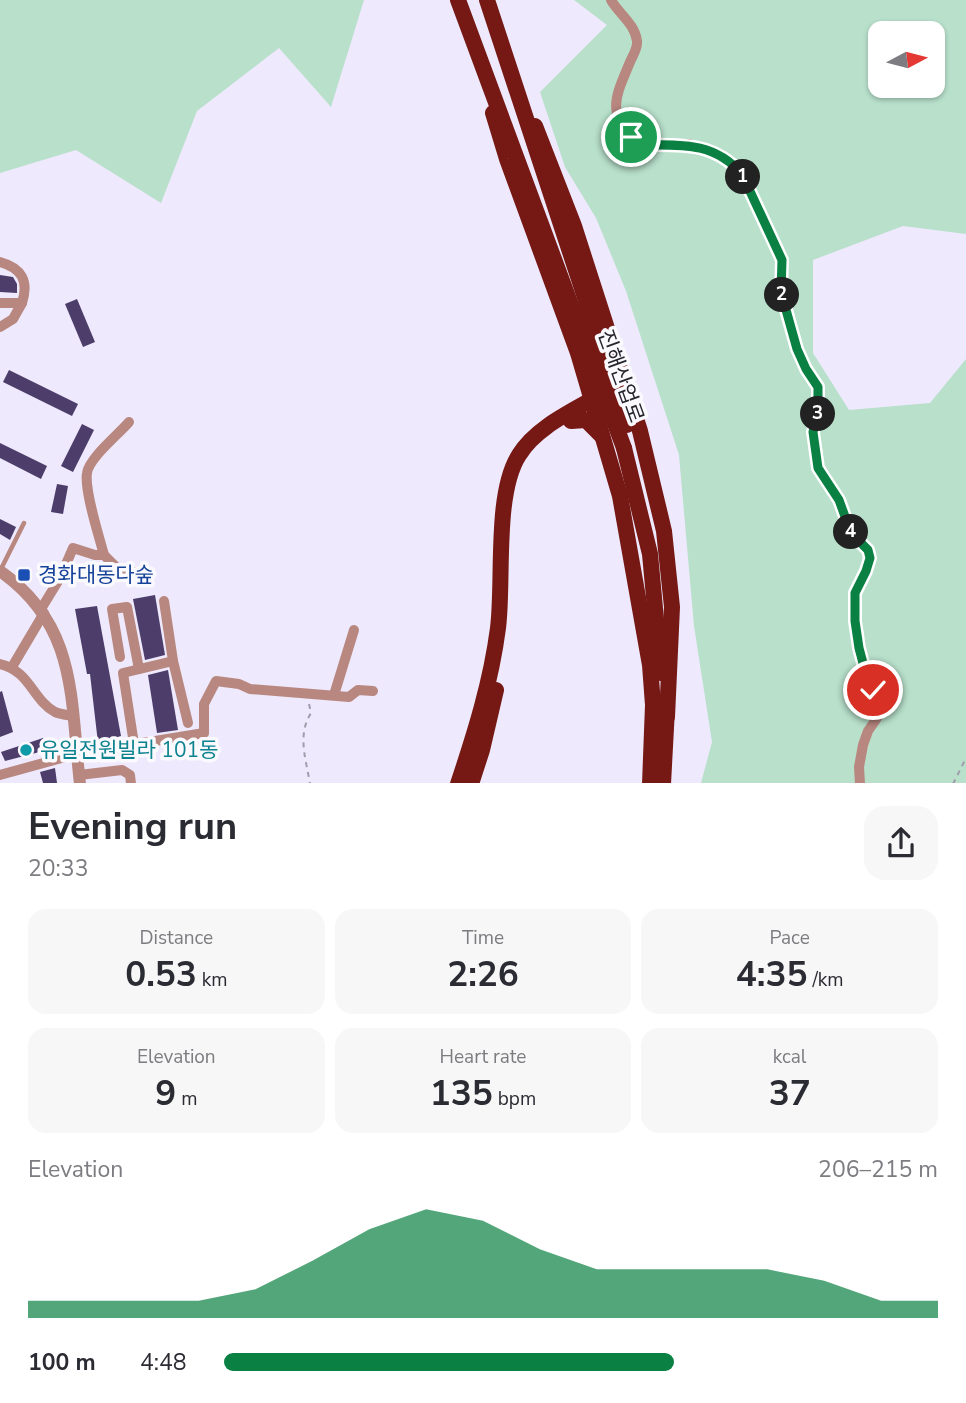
<!DOCTYPE html>
<html lang="en">
<head>
<meta charset="utf-8">
<style>
  :root { --surface:#fff; --page:#f7f7f7; --text:#2b2b33; --muted:#7c7c81; --accent:#0b8043 }
  body { margin:0; font-family:"Nunito Sans","Noto Sans KR",sans-serif; background:var(--page); color:var(--text); height:100vh; display:flex; flex-direction:column; font-size:26px; white-space:nowrap }
  * { box-sizing:border-box; margin:0 }
  p { font-size:23px; color:var(--muted) }
  .icon { flex:none; width:38px; height:38px; fill:none; stroke:currentColor; stroke-width:2; stroke-linecap:round; stroke-linejoin:round }
  .map { position:relative; height:783px; overflow:hidden }
  .panel { display:flex; flex-direction:column; background:var(--surface); flex:1 }
  .panel>* { flex:none }
  .needle { width:46px; rotate:83deg }
  .fabs { position:absolute; left:868px; top:21px; display:grid; gap:14px }
  .fabs a { display:grid; place-items:center; width:77px; height:77px; border-radius:14px; background:var(--surface); box-shadow:0 2px 5px #0004; font-size:35px }
  .pin { position:absolute; display:grid; place-items:center; width:60px; height:60px; color:#fff; margin:-30px; border:4px solid #fff; border-radius:50%; box-shadow:0 2px 7px #0007 }
  .km { position:absolute; width:35px; height:35px; margin:-18px; border-radius:50%; background:#222; color:#fff; font-size:19px; line-height:35px; text-align:center }
  .round { display:grid; place-items:center; flex:none; width:74px; height:74px; border-radius:21px; background:var(--page) }
  .head { display:flex; align-items:center; justify-content:space-between; height:119px; padding:0 28px }
  h1 { font-size:38px; font-weight:700; line-height:52px }
  .stats { display:grid; grid-template-columns:repeat(3,1fr); gap:10px; height:119px; padding:7px 28px }
  .stats div { display:grid; align-content:center; border-radius:18px; background:var(--page); text-align:center }
  .stats b { font-size:35px; font-weight:700 }
  .stats small { font-size:19px; font-weight:400 }
  .stats p { font-size:19px }
  .chart { height:196px; padding:14px 28px }
  .chart p { display:flex; justify-content:space-between }
  .chart svg { width:100%; height:126px; margin-top:7px; fill:var(--accent); opacity:.7 }
  ul { padding:0 28px; list-style:none; font-size:23px }
  li { display:grid; grid-template-columns:112px 84px 1fr; align-items:center; height:52px }
  li i { height:18px; border-radius:9px; background:var(--accent) }
  .map>svg:first-child { display:block }
  .green { fill:#b8e0cb; fill-rule:evenodd }
  .building { fill:#4c3d6a }
  .lines { fill:none; stroke-linecap:round; stroke-linejoin:round }
  .path { stroke:#a09cab; stroke-width:2; stroke-dasharray:5 5; stroke-linecap:butt }
  .service { stroke:#b8877f; stroke-width:4.5 }
  .minor { stroke:#b8877f; stroke-width:10 }
  .tertiary { stroke:#b8877f; stroke-width:12 }
  .trunk { stroke:#761813; stroke-width:16 }
  .trunk-bridge { stroke:#761813; stroke-width:16 }
  .route-casing { stroke:#fff; stroke-width:14 }
  .route { stroke:#0b8043; stroke-width:9 }
  .transit-dot { fill:#1a4fb4; stroke:#faf9fd; stroke-width:2.5 }
  .culture-dot { fill:#0f9aa8; stroke:#faf9fd; stroke-width:2.5 }
  .labels { text-anchor:middle; stroke-width:7; stroke-linejoin:round; paint-order:stroke }
  .street-label { font-size:21px; fill:#26242c; stroke:#faf9fd }
  .transit-label { font-size:21px; fill:#164399; stroke:#faf9fd; text-anchor:start }
  .culture-label { font-size:21px; fill:#0d838f; stroke:#faf9fd; text-anchor:start }
</style>
</head>
<body>
<div class="map">
<svg width="966" height="784" viewBox="0 0 966 784">
  <rect width="100%" height="100%" fill="#eee9fc"/>
  <g class="green">
    <path d="M0,0h364l-33,107 -52,-59 -82,63 -36,92 -85,-53 -76,23z"/>
    <path d="M574,0h392v234l-63,-8 -90,34v93l36,57 81,-7 36,-44v424h-265l11,-41 -18,-116 -15,-171 -53,-164 -30,-73 -31,-51 -25,-75 67,-67zM880,33h53v53h-53z"/>
  </g>
  <g class="building">
    <path d="M0,275l13,2 4,7v9l-17,-1z"/>
    <path d="M77,299l18,43 -12,5 -18,-43z"/>
    <path d="M9,370l69,34 -6,12 -69,-34z"/>
    <path d="M82,424l12,6 -21,42 -12,-6z"/>
    <path d="M0,443l47,23 -6,13 -41,-21z"/>
    <path d="M57,484l11,2 -5,28 -12,-2z"/>
    <path d="M0,519l16,8 -6,13 -10,-6z"/>
    <path d="M155,595l10,60 -20,5 -12,-61z"/>
    <path d="M97,606l24,130 -23,7 -8,-69h-3l-12,-65z"/>
    <path d="M168,670l10,60 -21,3 -9,-58z"/>
    <path d="M2,691l11,41 -13,5v-45z"/>
    <path d="M43,738l8,11 -46,12 -4,-9z"/>
    <path d="M55,768l2,15h-14l-3,-11z"/>
  </g>
  <g class="lines">
    <g class="path">
      <path d="M309,704l2,9c-14,22 -5,46 -1,71"/>
      <path d="M953,784l13,-26"/>
    </g>
    <path class="service" d="M1,569l23,-46"/>
    <g class="minor">
      <path d="M611,0c8,14 24,24 26,41 1,7 -4,14 -7,21 -15,36 -25,52 9,83l50,-1 30,10 13,9 10,11 17,40 23,46 -1,32 16,57 9,20 13,18v26l-6,19 5,36 21,32 12,32 17,18 2,8 -4,13 -11,22v28l13,61 10,22 -1,14 -9,13 -5,14 -4,22 1,17"/>
      <path d="M0,262c22,6 29,19 22,41"/>
      <path d="M0,303h22l-9,16 -13,8"/>
      <path d="M104,555c-5,-19 -20,-65 -17,-82 2,-15 32,-39 42,-51"/>
      <path d="M164,601l9,60"/>
      <path d="M41,609l19,-31 13,-30 22,7h9l15,15 19,3"/>
      <path d="M120,657l-8,-48 15,-2 12,62"/>
      <path d="M0,664c30,7 32,35 55,48 5,2 12,3 17,4"/>
      <path d="M12,667l32,-54"/>
      <path d="M334,695l20,-65"/>
      <path d="M134,744l-11,-71 50,-12 15,62"/>
      <path d="M0,775l76,-21 128,-21v-29l12,-23 23,3 11,5 99,8 9,-7 15,1"/>
      <path d="M79,775l43,-5 8,5 1,9"/>
    </g>
    <path class="tertiary" d="M0,571c78,55 70,127 80,213"/>
    <g class="trunk">
      <path d="M493,113l14,46 71,194 42,143 30,169 3,40 -3,79"/>
      <path d="M535,126l39,100 66,205 24,100 8,76 -5,110"/>
      <path d="M571,421l15,-1 15,15"/>
      <path d="M624,448l26,106 11,119"/>
      <path d="M458,784c17,-51 33,-102 40,-156 6,-47 -4,-134 21,-173 17,-28 54,-44 81,-60"/>
      <path d="M471,784l11,-34 14,-60"/>
      <path d="M663,784l4,-75"/>
    </g>
    <g class="trunk-bridge">
      <path d="M458,0l166,448"/>
      <path d="M487,0l140,425"/>
    </g>
  </g>
  <g class="lines">
    <defs>
      <path id="route" d="M631,137l8,8c41,0 74,-4 103,29l40,86 -1,32 16,57 9,20 12,18v25l-5,20 5,36 21,32 12,33 17,17 2,8 -4,13 -11,22v28l4,27 9,34 5,8"/>
    </defs>
    <use href="#route" class="route-casing"/>
    <use href="#route" class="route"/>
  </g>
  <rect class="transit-dot" x="17" y="568" width="14" height="14" rx="3.5"/>
  <circle class="culture-dot" cx="26" cy="750" r="7"/>
  <g class="labels">
    <g class="street-label">
      <text transform="translate(621 376) rotate(70)" y="7">진해산업로</text>
    </g>
    <g class="transit-label">
      <text x="38" y="582">경화대동다숲</text>
    </g>
    <g class="culture-label">
      <text x="40" y="757">유일전원빌라 101동</text>
    </g>
  </g>
</svg>
<div class="fabs">
<a><svg class="needle" viewBox="-14 -14 28 28"><path d="M0-13l5 13h-10z" fill="#e53935"/><path d="M0 13l5-13h-10z" fill="#7c7c81"/></svg></a>
</div>
<div class="pin" style="left:631px;top:137px;background:#1e9e55"><svg class="icon" aria-label="arrive" viewBox="0 0 24 24"><path d="M6 21V4h12l-3 4 3 4H6"/></svg></div>
<div class="pin" style="left:873px;top:690px;background:#d93025"><svg class="icon" aria-label="check" viewBox="0 0 24 24"><path d="M5 12l5 5 9-10"/></svg></div>
<b class="km" style="left:743px;top:177px">1</b>
<b class="km" style="left:782px;top:295px">2</b>
<b class="km" style="left:818px;top:414px">3</b>
<b class="km" style="left:851px;top:532px">4</b>
</div>
<section class="panel">
<div class="head"><div><h1>Evening run</h1><p>20:33</p></div><a class="round"><svg class="icon" aria-label="share" viewBox="0 0 24 24"><path d="M12 15V3M7 8l5-5 5 5M5 13v7h14v-7"/></svg></a></div>
<div class="stats">
<div><p>Distance</p><b>0.53<small> km</small></b></div>
<div><p>Time</p><b>2:26</b></div>
<div><p>Pace</p><b>4:35<small> /km</small></b></div>
</div>
<div class="stats">
<div><p>Elevation</p><b>9<small> m</small></b></div>
<div><p>Heart rate</p><b>135<small> bpm</small></b></div>
<div><p>kcal</p><b>37</b></div>
</div>
<div class="chart"><p><span>Elevation</span>206–215 m</p>
<svg viewBox="0 0 160 44" preserveAspectRatio="none"><path d="M0 44V38L10 38L20 38L30 38L40 34L50 24L60 13L70 6L80 10L90 20L100 27L110 27L120 27L130 27L140 31L150 38L160 38V44z"/></svg>
</div>
<ul>
<li><b>100 m</b>4:48<i style="width:63%"></i></li>
</ul>
</section>
</body>
</html>
